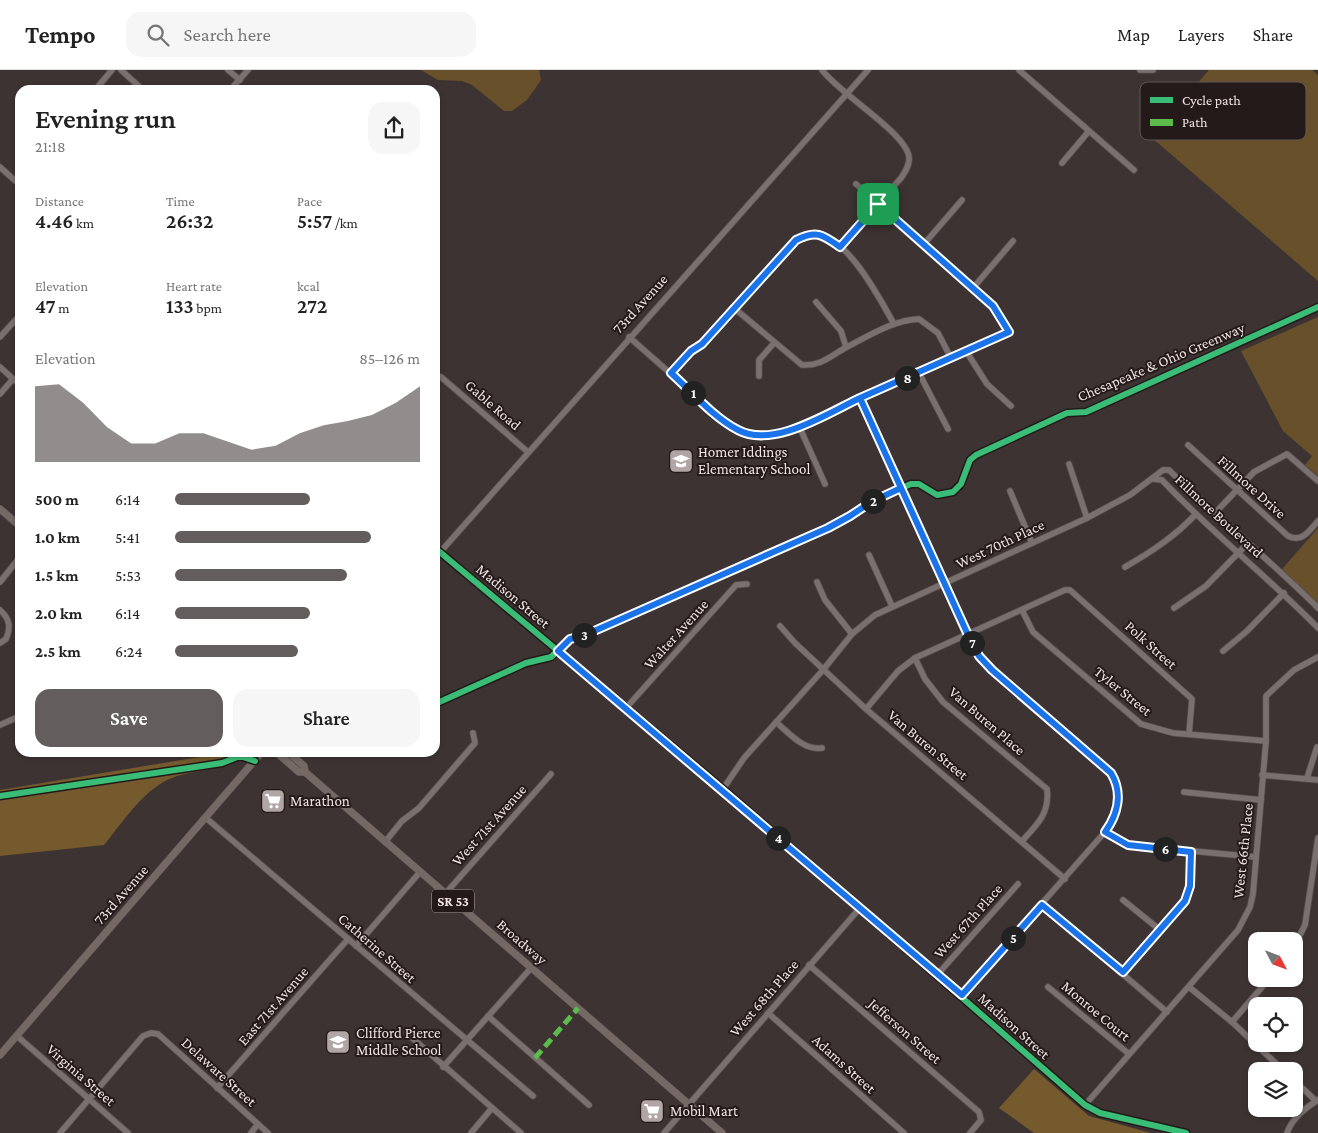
<!DOCTYPE html>
<html lang="en">
<head>
<meta charset="utf-8">
<style>
  :root { --surface:#fff; --page:#f6f6f6; --text:#222; --muted:#767676; --line:#e0e0e0; --accent:#635d5d }
  body { margin:0; font-family:"Crimson Pro",serif; background:var(--page); color:var(--text); height:100vh; display:flex; flex-direction:column; font-size:19px; white-space:nowrap }
  * { box-sizing:border-box; margin:0 }
  p { font-size:16px; color:var(--muted) }
  .icon { flex:none; width:28px; height:28px; fill:none; stroke:currentColor; stroke-width:2; stroke-linecap:round; stroke-linejoin:round }
  .map { position:relative; flex:1; overflow:hidden }
  .sheet { position:absolute; left:15px; top:15px; width:425px; height:672px; display:flex; flex-direction:column; background:var(--surface); border-radius:15px; box-shadow:0 1px 4px #0004 }
  .sheet>* { flex:none }
  .needle { width:32px; rotate:131deg }
  .controls { position:absolute; left:1248px; top:862px; display:grid; gap:10px }
  .controls a { display:grid; place-items:center; width:55px; height:55px; border-radius:10px; background:var(--surface); box-shadow:0 1px 4px #0004; font-size:25px }
  .pin { position:absolute; display:grid; place-items:center; width:42px; height:42px; color:#fff; margin:-21px; border-radius:10px; box-shadow:0 2px 8px #0006 }
  .km { position:absolute; width:25px; height:25px; margin:-12px; border-radius:50%; background:#222; color:#fff; font-size:14px; line-height:25px; text-align:center }
  .round { display:grid; place-items:center; flex:none; width:52px; height:52px; border-radius:15px; background:var(--page) }
  .summary { display:flex; align-items:center; justify-content:space-between; height:85px; padding:0 20px }
  h1 { font-size:28px; font-weight:600; line-height:38px }
  .metrics { display:grid; grid-template-columns:repeat(3,1fr); gap:8px; height:85px; padding:5px 20px }
  .metrics div { display:grid; align-content:center }
  .metrics b { font-size:21px; font-weight:600 }
  .metrics small { font-size:14px; font-weight:400 }
  .metrics p { font-size:14px }
  .chart { height:140px; padding:10px 20px }
  .chart p { display:flex; justify-content:space-between }
  .chart svg { width:100%; height:90px; margin-top:5px; fill:var(--accent); opacity:.7 }
  .action { display:flex; gap:10px; margin-top:auto; padding:10px 20px }
  .action a { flex:1; height:58px; border-radius:15px; background:var(--accent); color:#fff; font-size:20px; font-weight:600; line-height:58px; text-align:center }
  .action a+a { background:var(--page); color:var(--text) }
  ul { padding:0 20px; list-style:none; font-size:16px }
  li { display:grid; grid-template-columns:80px 60px 1fr; align-items:center; height:38px }
  li i { height:12px; border-radius:6px; background:var(--accent) }
  header { display:flex; align-items:center; gap:30px; box-sizing:border-box; height:70px; padding:0 25px; background:var(--surface); border-bottom:1px solid var(--line) }
  header strong { font-size:24px }
  nav { display:flex; gap:28px; margin-inline-start:auto; font-size:18px }
  .search { width:350px; height:45px; background:var(--page); display:flex; align-items:center; gap:12px; box-sizing:border-box; padding:0 18px; border-radius:15px; color:var(--muted); font-size:19px }
  .map>svg:first-child { display:block }
  .green { fill:#67502a }
  .forest { fill:#745a2d }
  .lines { fill:none; stroke-linecap:round; stroke-linejoin:round }
  .minor-casing { stroke:#5a5050; stroke-width:7 }
  .major-casing { stroke:#5a5050; stroke-width:8 }
  .minor { stroke:#7a7070; stroke-width:5.5 }
  .major { stroke:#756966; stroke-width:7 }
  .quiet { stroke:#5cbc4b; stroke-width:5; stroke-dasharray:10 5; stroke-linecap:butt }
  .cycleway-casing { stroke:#231a19; stroke-width:9 }
  .cycleway { stroke:#3abd76; stroke-width:6 }
  .route-casing { stroke:#fff; stroke-width:10 }
  .route { stroke:#1a73e8; stroke-width:6 }
  .labels { text-anchor:middle; stroke-width:4; stroke-linejoin:round; paint-order:stroke }
  .shield { fill:#231a19; stroke:#b3a7a6; stroke-width:1 }
  .shield-label { font-size:14px; font-weight:bold; fill:#f1e3e3 }
  .street-label { font-size:15px; fill:#f1e3e3; stroke:#231a19 }
  .poi-label { font-size:15px; fill:#f1e3e3; stroke:#231a19; text-anchor:start }
  .key { fill:#231a19; stroke:#615656; stroke-width:1 }
  .key-label { font-size:14px; fill:#f1e3e3 }
</style>
</head>
<body>
<header>
<strong>Tempo</strong>
<div class="search"><svg class="icon" aria-label="search" viewBox="0 0 24 24"><circle cx="10" cy="10" r="6"/><path d="M15 15l6 6"/></svg>Search here</div>
<nav><a>Map</a><a>Layers</a><a>Share</a></nav>
</header>
<div class="map">
<svg width="1318" height="1063" viewBox="0 0 1318 1063">
  <rect width="100%" height="100%" fill="#3e3333"/>
  <g class="green">
    <path d="M421,0h118l2,10 -14,20 -15,11h-8l-32,-26 -10,-4 -24,-1z"/>
    <path d="M1209,0h103l6,5v206l-167,-144z"/>
    <path d="M1318,247v159l-13,-11 7,-9 -29,-25 -42,-80z"/>
    <path d="M1318,458v77l-36,-36z"/>
  </g>
  <g class="forest">
    <path d="M224,683h7l-1,11c-17,6 -35,7 -53,12 -32,10 -53,45 -73,69l-104,11v-66z"/>
    <path d="M1034,999l55,47 62,17h-117l-35,-25z"/>
  </g>
  <g class="lines">
    <defs>
      <g id="minor">
        <path d="M121,0l22,20"/>
        <path d="M228,0l12,10"/>
        <path d="M822,0c18,24 84,63 87,87 1,8 -4,15 -8,21l-61,69"/>
        <path d="M1019,0l115,100"/>
        <path d="M1140,0h13"/>
        <path d="M95,20l17,-20"/>
        <path d="M230,20l18,-20"/>
        <path d="M1062,93l27,-32"/>
        <path d="M0,97l20,18"/>
        <path d="M15,110l5,-6"/>
        <path d="M924,174l38,-44"/>
        <path d="M973,218l40,-47"/>
        <path d="M816,232l25,29 5,16"/>
        <path d="M734,238l68,57c20,1 28,-9 45,-18 23,-12 47,-27 72,-28l19,14 13,25"/>
        <path d="M0,267l20,-22"/>
        <path d="M629,267l99,87 11,7 13,5 13,-1 16,-2 18,-7 210,-94 -16,-26 -137,-122"/>
        <path d="M966,281l21,33 24,22"/>
        <path d="M0,297l20,18"/>
        <path d="M671,303l20,-22 11,-7 94,-103c4,-3 9,-7 14,-7 34,-5 70,65 84,90"/>
        <path d="M919,303l29,56"/>
        <path d="M759,306v-16l15,-17"/>
        <path d="M441,307l87,75"/>
        <path d="M0,324l13,-15"/>
        <path d="M860,328l119,258 124,110c21,20 18,43 2,66l-144,163"/>
        <path d="M799,356l26,58"/>
        <path d="M1188,375l100,91c14,7 21,-5 30,-15"/>
        <path d="M1069,394l18,54"/>
        <path d="M1153,409l9,1c49,52 106,97 156,148"/>
        <path d="M1010,421l22,52"/>
        <path d="M1214,444l40,-42 33,-18 31,27"/>
        <path d="M435,478l288,241 362,316 15,8 86,20"/>
        <path d="M869,485l23,51"/>
        <path d="M435,488l433,-488"/>
        <path d="M1125,497c26,-15 49,-30 70,-52"/>
        <path d="M0,512l20,-25"/>
        <path d="M817,512l8,18 27,34"/>
        <path d="M1174,538l32,-22 42,-43"/>
        <path d="M0,540c10,9 11,17 6,29l-6,4"/>
        <path d="M1022,540l11,22 108,92 32,9 93,8"/>
        <path d="M780,556l15,17 71,66 199,170"/>
        <path d="M1223,581l24,-20 37,-38"/>
        <path d="M915,588l10,21 18,23 104,87c3,24 -10,36 -25,52"/>
        <path d="M626,638l110,-123 11,-1"/>
        <path d="M866,639l32,-38 17,-13 150,-68h5l122,109 -3,35"/>
        <path d="M776,652c13,11 28,29 46,26"/>
        <path d="M0,655l20,-9"/>
        <path d="M1262,705l56,5"/>
        <path d="M1307,708l10,-31"/>
        <path d="M723,719l21,-31 79,-88 29,-36 23,-19 212,-97 43,-23 33,-25h6c48,47 101,90 149,138"/>
        <path d="M1184,722l77,8"/>
        <path d="M206,748l327,278"/>
        <path d="M1105,762l23,13 128,12"/>
        <path d="M385,772l17,-21 17,-13 56,-65 -2,-10"/>
        <path d="M445,824l106,-120"/>
        <path d="M1123,830l37,30"/>
        <path d="M1042,835l125,107"/>
        <path d="M356,876l64,-74"/>
        <path d="M1294,877l11,-22 13,-87"/>
        <path d="M809,895l170,147 2,8 -11,13"/>
        <path d="M1123,902l62,-71 5,-15 1,-34"/>
        <path d="M937,905l81,-91"/>
        <path d="M1048,917l81,67"/>
        <path d="M1189,917l43,35 52,49"/>
        <path d="M768,943l136,120"/>
        <path d="M488,946l101,89"/>
        <path d="M1232,952l37,-43"/>
        <path d="M17,966l111,97"/>
        <path d="M411,967l110,96"/>
        <path d="M443,997l88,-99"/>
        <path d="M1294,1010l22,21"/>
        <path d="M217,1018l131,-149"/>
        <path d="M1085,1035l153,-175 12,-23 3,-13 13,-153v-45l28,-26 24,-13"/>
        <path d="M60,1063l83,-97 8,-3 7,1 110,99"/>
        <path d="M251,1063l7,-9"/>
        <path d="M471,1063l21,-25"/>
        <path d="M664,1063l195,-224"/>
        <path d="M1287,1063c5,-15 18,-25 31,-33"/>
      </g>
      <g id="major">
        <path d="M0,439l20,17"/>
        <path d="M276,682l23,20h6l417,361"/>
        <path d="M288,682l16,14 1,6"/>
        <path d="M0,985l262,-303"/>
      </g>
    </defs>
    <use href="#minor" class="minor-casing"/>
    <use href="#major" class="major-casing"/>
    <use href="#minor" class="minor"/>
    <use href="#major" class="major"/>
    <path class="quiet" d="M535,988l43,-50"/>
    <defs>
      <g id="cycleway">
        <path d="M435,478l288,241 362,316 15,8 86,20"/>
        <path d="M435,634l91,-41 25,-6 19,-18 15,-4 243,-107 22,-12 21,-15 40,-17h8l18,11 16,-3 8,-8 9,-24 6,-5 91,-42 19,-1 232,-105"/>
        <path d="M0,726l209,-31 13,-2 18,-7 15,5"/>
      </g>
    </defs>
    <use href="#cycleway" class="cycleway-casing"/>
    <use href="#cycleway" class="cycleway"/>
  </g>
  <g class="lines">
    <defs>
      <path id="route" d="M878,134l-38,43c-18,-13 -24,-17 -44,-7l-94,104 -11,7 -20,22c21,19 42,44 67,57 35,19 90,-17 122,-32l41,90 -30,14 -21,14 -22,12 -243,107 -15,4 -12,12 404,344 80,-90 81,67 62,-71 5,-15 1,-34 -63,-7 -23,-13c13,-18 18,-39 6,-59l-119,-103 -13,-14 -11,-21 -108,-237 149,-66 -16,-26 -115,-102"/>
    </defs>
    <use href="#route" class="route-casing"/>
    <use href="#route" class="route"/>
  </g>
  <defs>
    <symbol id="school-square" viewBox="-11 -11 22 22"><rect x="-9" y="-9" width="18" height="18" rx="4" fill="#b2a5a5" stroke="#231a19"/><path d="M0-5L7-2L0 1L-7-2ZM-4 1L0 2.5L4 1V4Q0 6-4 4Z" fill="#fff"/></symbol>
    <symbol id="supermarket-square" viewBox="-11 -11 22 22"><rect x="-9" y="-9" width="18" height="18" rx="4" fill="#b2a5a5" stroke="#231a19"/><path d="M-6-5.5h2.5l.6 2H6L4.5 2H-2.5L-4.4-4H-6ZM-1.5 3.2a1.3 1.3 0 1 0 .1 0ZM3 3.2a1.3 1.3 0 1 0 .1 0Z" fill="#fff"/></symbol>
  </defs>
  <g fill-rule="evenodd">
    <use href="#school-square" x="667" y="377" width="28" height="28"/>
    <use href="#supermarket-square" x="259" y="717" width="28" height="28"/>
    <use href="#school-square" x="324" y="958" width="28" height="28"/>
    <use href="#supermarket-square" x="638" y="1027" width="28" height="28"/>
  </g>
  <g class="labels">
    <rect class="shield" x="432" y="819.5" width="42" height="23" rx="4"/>
    <g class="shield-label">
      <text x="453" y="836">SR 53</text>
    </g>
    <g class="street-label">
      <text transform="translate(640 234) rotate(-48)" y="5">73rd Avenue</text>
      <text transform="translate(1161 292) rotate(-23)" y="5">Chesapeake &amp; Ohio Greenway</text>
      <text transform="translate(493 335) rotate(41)" y="5">Gable Road</text>
      <text transform="translate(1252 417) rotate(42)" y="5">Fillmore Drive</text>
      <text transform="translate(1219 446) rotate(43)" y="5">Fillmore Boulevard</text>
      <text transform="translate(1000 474) rotate(-25)" y="5">West 70th Place</text>
      <text transform="translate(513 526) rotate(40)" y="5">Madison Street</text>
      <text transform="translate(676 564) rotate(-48)" y="5">Walter Avenue</text>
      <text transform="translate(1151 575) rotate(42)" y="5">Polk Street</text>
      <text transform="translate(1123 621) rotate(39)" y="5">Tyler Street</text>
      <text transform="translate(987 651) rotate(41)" y="5">Van Buren Place</text>
      <text transform="translate(928 675) rotate(40)" y="5">Van Buren Street</text>
      <text transform="translate(489 755) rotate(-48)" y="5">West 71st Avenue</text>
      <text transform="translate(1243 781) rotate(-84)" y="5">West 66th Place</text>
      <text transform="translate(121 825) rotate(-49)" y="5">73rd Avenue</text>
      <text transform="translate(968 851) rotate(-48)" y="5">West 67th Place</text>
      <text transform="translate(522 872) rotate(41)" y="5">Broadway</text>
      <text transform="translate(377 878) rotate(41)" y="5">Catherine Street</text>
      <text transform="translate(764 928) rotate(-49)" y="5">West 68th Place</text>
      <text transform="translate(273 936) rotate(-49)" y="5">East 71st Avenue</text>
      <text transform="translate(1096 941) rotate(40)" y="5">Monroe Court</text>
      <text transform="translate(1014 956) rotate(42)" y="5">Madison Street</text>
      <text transform="translate(905 961) rotate(41)" y="5">Jefferson Street</text>
      <text transform="translate(844 994) rotate(42)" y="5">Adams Street</text>
      <text transform="translate(219 1002) rotate(42)" y="5">Delaware Street</text>
      <text transform="translate(81 1005) rotate(41)" y="5">Virginia Street</text>
    </g>
    <g class="poi-label">
      <text x="698" y="387">Homer Iddings<tspan x="698" dy="17">Elementary School</tspan></text>
      <text x="290" y="736">Marathon</text>
      <text x="356" y="968">Clifford Pierce<tspan x="356" dy="17">Middle School</tspan></text>
      <text x="670" y="1046">Mobil Mart</text>
    </g>
  </g>
  <rect x="1140" y="12" width="166" height="58" rx="8" class="key"/>
  <rect x="1150" y="27" width="23" height="6" fill="#3abd76"/>
  <rect x="1150" y="49" width="23" height="7" fill="#5cbc4b"/>
  <g class="key-label">
    <text x="1182" y="35">Cycle path</text>
    <text x="1182" y="57">Path</text>
  </g>
</svg>
<div class="controls">
<a><svg class="needle" viewBox="-14 -14 28 28"><path d="M0-13l5 13h-10z" fill="#e53935"/><path d="M0 13l5-13h-10z" fill="#767676"/></svg></a>
<a><svg class="icon" aria-label="locate" viewBox="0 0 24 24"><circle cx="12" cy="12" r="6"/><path d="M12 2v4M12 18v4M2 12h4M18 12h4"/></svg></a>
<a><svg class="icon" aria-label="layers" viewBox="0 0 24 24"><path d="M12 4l9 5-9 5-9-5zM3 14l9 5 9-5"/></svg></a>
</div>
<div class="pin" style="left:878px;top:134px;background:#1e9e55"><svg class="icon" aria-label="arrive" viewBox="0 0 24 24"><path d="M6 21V4h12l-3 4 3 4H6"/></svg></div>
<b class="km" style="left:693px;top:323px">1</b>
<b class="km" style="left:873px;top:431px">2</b>
<b class="km" style="left:584px;top:565px">3</b>
<b class="km" style="left:778px;top:768px">4</b>
<b class="km" style="left:1013px;top:868px">5</b>
<b class="km" style="left:1165px;top:779px">6</b>
<b class="km" style="left:972px;top:573px">7</b>
<b class="km" style="left:907px;top:308px">8</b>
<section class="sheet">
<div class="summary"><div><h1>Evening run</h1><p>21:18</p></div><a class="round"><svg class="icon" aria-label="share" viewBox="0 0 24 24"><path d="M12 15V3M7 8l5-5 5 5M5 13v7h14v-7"/></svg></a></div>
<div class="metrics">
<div><p>Distance</p><b>4.46<small> km</small></b></div>
<div><p>Time</p><b>26:32</b></div>
<div><p>Pace</p><b>5:57<small> /km</small></b></div>
</div>
<div class="metrics">
<div><p>Elevation</p><b>47<small> m</small></b></div>
<div><p>Heart rate</p><b>133<small> bpm</small></b></div>
<div><p>kcal</p><b>272</b></div>
</div>
<div class="chart"><p><span>Elevation</span>85–126 m</p>
<svg viewBox="0 0 160 44" preserveAspectRatio="none"><path d="M0 44V7L10 6L20 15L30 27L40 35L50 35L60 30L70 30L80 34L90 38L100 36L110 30L120 26L130 24L140 21L150 15L160 7V44z"/></svg>
</div>
<ul>
<li><b>500 m</b>6:14<i style="width:55%"></i></li>
<li><b>1.0 km</b>5:41<i style="width:80%"></i></li>
<li><b>1.5 km</b>5:53<i style="width:70%"></i></li>
<li><b>2.0 km</b>6:14<i style="width:55%"></i></li>
<li><b>2.5 km</b>6:24<i style="width:50%"></i></li>
</ul>
<div class="action"><a>Save</a><a>Share</a></div>
</section>
</div>
</body>
</html>
